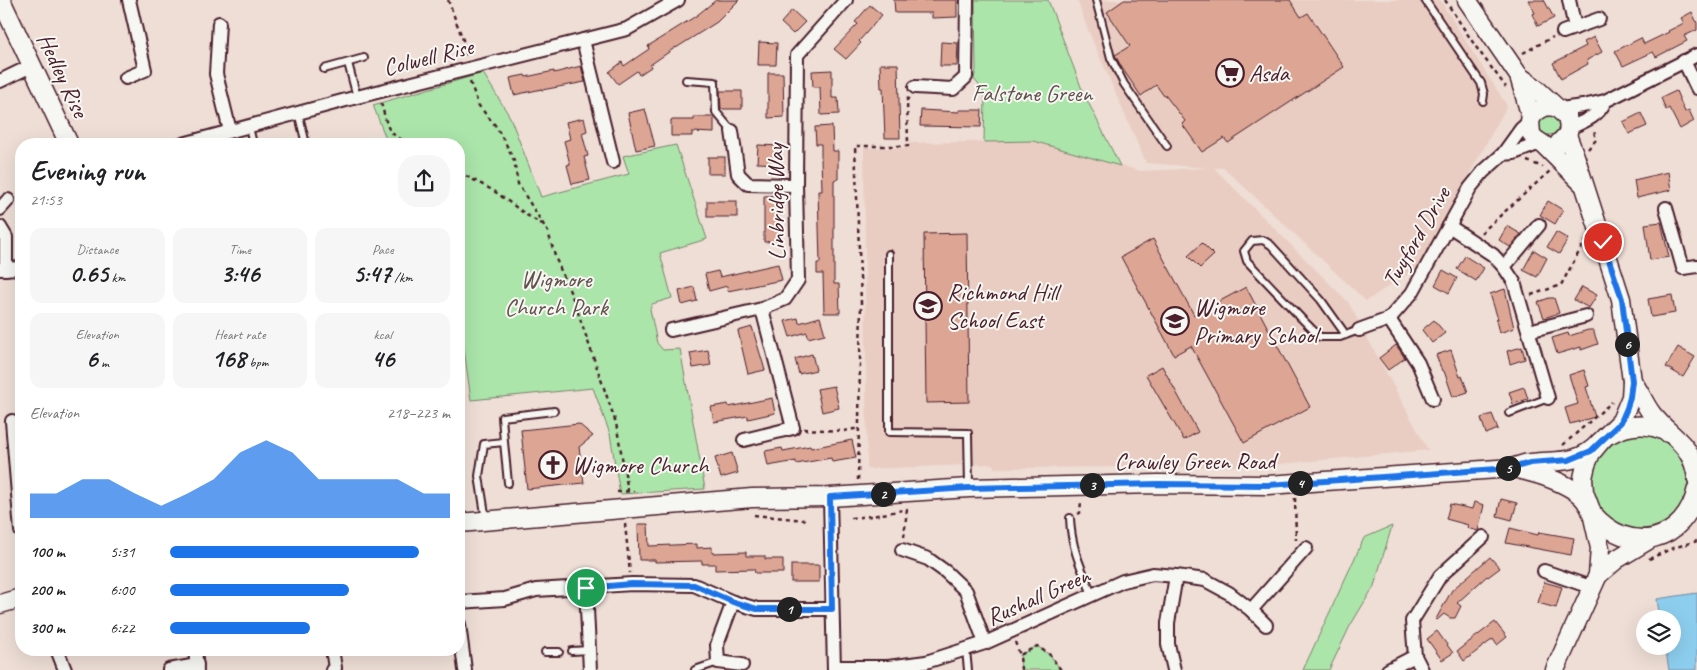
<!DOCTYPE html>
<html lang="en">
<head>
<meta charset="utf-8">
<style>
  :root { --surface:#fff; --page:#f6f6f6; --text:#202124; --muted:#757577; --accent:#1a73e8 }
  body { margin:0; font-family:Caveat,sans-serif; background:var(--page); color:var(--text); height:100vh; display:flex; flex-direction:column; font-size:19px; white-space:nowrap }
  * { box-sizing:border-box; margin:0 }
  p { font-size:16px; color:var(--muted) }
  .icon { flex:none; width:28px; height:28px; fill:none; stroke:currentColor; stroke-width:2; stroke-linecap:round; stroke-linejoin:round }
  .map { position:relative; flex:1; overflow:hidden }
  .details { position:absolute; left:15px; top:138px; width:450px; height:518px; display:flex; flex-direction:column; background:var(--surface); border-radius:20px; box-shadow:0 5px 20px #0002 }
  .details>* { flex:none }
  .fabs { position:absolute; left:1636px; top:610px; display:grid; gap:10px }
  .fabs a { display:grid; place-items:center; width:45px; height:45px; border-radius:50%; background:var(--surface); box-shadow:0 5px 20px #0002; font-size:25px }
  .pin { position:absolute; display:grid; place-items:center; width:42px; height:42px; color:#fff; margin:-21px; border:2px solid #fff; border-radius:50%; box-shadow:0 1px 5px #0007 }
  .km { position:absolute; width:25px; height:25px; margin:-12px; border-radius:50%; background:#222; color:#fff; font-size:14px; line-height:25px; text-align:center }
  .round { display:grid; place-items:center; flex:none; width:52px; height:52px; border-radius:20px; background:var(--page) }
  .overview { display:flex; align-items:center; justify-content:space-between; height:85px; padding:0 15px }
  h1 { font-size:28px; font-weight:800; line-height:38px }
  .stats { display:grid; grid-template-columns:repeat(3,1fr); gap:8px; height:85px; padding:5px 15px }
  .stats div { display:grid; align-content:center; border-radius:12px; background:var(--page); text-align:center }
  .stats b { font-size:25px; font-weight:800 }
  .stats small { font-size:14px; font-weight:400 }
  .stats p { font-size:14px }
  .chart { height:140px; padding:10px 15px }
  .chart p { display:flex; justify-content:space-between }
  .chart svg { width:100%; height:90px; margin-top:5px; fill:var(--accent); opacity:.7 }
  ul { padding:0 15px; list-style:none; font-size:16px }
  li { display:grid; grid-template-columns:80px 60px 1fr; align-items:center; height:38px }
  li i { height:12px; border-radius:6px; background:var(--accent) }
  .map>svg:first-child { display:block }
  .built { fill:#e9cdc2 }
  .green { fill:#abe5aa; stroke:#7a826a }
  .water { fill:#8dceee; stroke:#7288a0 }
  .building { fill:#dca594; stroke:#4a1f2b }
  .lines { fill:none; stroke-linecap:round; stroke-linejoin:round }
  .lane-casing { stroke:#4a1f2b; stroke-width:10 }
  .street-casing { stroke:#4a1f2b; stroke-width:16 }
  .secondary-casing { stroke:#4a1f2b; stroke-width:21 }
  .path { stroke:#4a1f2b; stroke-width:2.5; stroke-dasharray:4 4; stroke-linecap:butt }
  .lane { stroke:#f6f6f2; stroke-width:6 }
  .street { stroke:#f6f6f2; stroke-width:12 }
  .secondary { stroke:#f6f6f2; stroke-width:18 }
  .route-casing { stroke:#fff; stroke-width:10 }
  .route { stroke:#1a73e8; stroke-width:6 }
  .labels { text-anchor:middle; stroke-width:4; stroke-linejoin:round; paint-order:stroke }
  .street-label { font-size:24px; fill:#4a1f2b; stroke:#f6f6f2 }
  .poi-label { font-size:24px; fill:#4a1f2b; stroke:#f6f6f2; text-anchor:start }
  .park-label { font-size:24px; fill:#62504b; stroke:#f6f6f2 }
</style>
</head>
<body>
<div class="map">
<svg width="1697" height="670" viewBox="0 0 1697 670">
  <rect width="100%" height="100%" fill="#eeded6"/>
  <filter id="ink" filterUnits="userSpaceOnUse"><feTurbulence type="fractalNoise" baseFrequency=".02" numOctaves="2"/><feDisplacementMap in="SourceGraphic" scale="10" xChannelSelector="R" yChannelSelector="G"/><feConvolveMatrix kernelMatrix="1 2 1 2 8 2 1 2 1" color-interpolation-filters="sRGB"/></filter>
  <g filter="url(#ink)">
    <path class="built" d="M1077,0h363l67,106 -89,161 -52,34 -142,-133h-10l134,134 80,148 -168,16 -266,2 -1,-4 -126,5 -3,-321h41l1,-5 127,-2 108,30 67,-3 -62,-5 -58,-133z"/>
    <g class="green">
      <path d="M975,0h73l35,92 37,74 -87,-25 -49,1 1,-46 -3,-7 -8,-10 2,-9z"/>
      <path d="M483,73l27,44 31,80 88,-23 -6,-18 53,-11 31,94 -47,14 12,45 -20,6 -2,5 7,34 6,7 17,-1 25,140 -85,5 -10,-60 -17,-46 -122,12 -9,-66h-3v-190h-71l-15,-39z"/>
      <circle cx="1549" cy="125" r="10"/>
      <circle cx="1640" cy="481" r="48"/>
      <path d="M1392,526l-18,60 -24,40 -21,44h-26l61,-132z"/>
      <path d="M1037,646l13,9 11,15h-40l-1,-15z"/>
    </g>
    <path class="water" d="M1697,593v77h-28l-4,-24h7v-27h-12l-3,-20z"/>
    <g class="building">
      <path d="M716,0h23l-22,22 -41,26v-1l-26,18 1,2 -12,8 -2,-4 -19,13 -9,-12 13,-10 2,4 25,-17 -1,-3 48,-30z"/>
      <path d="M894,0h63v17l-25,1v-5h-37z"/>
      <path d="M1124,0h166l11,17 7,-4 36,54 -116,76 -4,-5 -22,14 -20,-28 3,-3 -20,-26 -1,1 -8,-11 -15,11 -19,-28 -7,-13 15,-9 -23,-34z"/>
      <path d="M1528,0h16l10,18 -16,8 -6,-12 3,-1z"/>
      <path d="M870,5l12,10 -23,26 2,2 -15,16 -12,-10 24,-25 -3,-2z"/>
      <path d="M792,10l13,12 -12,12 -12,-11z"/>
      <path d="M1692,12l5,11v7l-13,6 3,5 -31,16 -3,-5 -30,14 -8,-15 26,-13 3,6 25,-12 -1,-1 16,-8 -3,-5z"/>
      <path d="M1594,37l8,15 -15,8 1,4 -27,15 -8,-16 33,-17 -2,-4z"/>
      <path d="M759,42l18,1 -1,22h-18z"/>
      <path d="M941,42l17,1 -1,23h-17z"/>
      <path d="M880,64h18l2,74h-15l-2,-50h-2z"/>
      <path d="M581,66l4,16 -43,8v-1l-28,6 -4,-17 15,-3 1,2 28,-6v2z"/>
      <path d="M832,70v28h6l1,16 -18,1 -1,-28h-7l-1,-16z"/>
      <path d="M768,73h15l1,44 -16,1z"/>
      <path d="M720,91h22v18h-21z"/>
      <path d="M1676,91l9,21 4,-2 5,11 -14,8 -11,-21 -3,2 -5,-12z"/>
      <path d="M645,109l10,37 -19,4 -8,-37z"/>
      <path d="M921,110l38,2v-2h23l-1,17 -61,-1z"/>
      <path d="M1641,113l6,13 -18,8 -6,-12z"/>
      <path d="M694,117h20v16l-22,-1v4h-21v-16h23z"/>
      <path d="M584,118l3,13 -5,2 6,23 -4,1 6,23 -18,4 -5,-19 3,-1 -6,-23 6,-2 -4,-17z"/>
      <path d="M832,126l1,25h5v28l-4,1v104h5l1,29h-16l-1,-39h-6v-11h3l-2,-72h4l-1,-33v-14h-5l-1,-17z"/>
      <path d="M758,145l24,1 -1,18 -24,-1z"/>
      <rect x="708" y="157" width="17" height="17"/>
      <path d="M1668,172l3,18 -34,8 -3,-18z"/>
      <path d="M779,195l1,46 -16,1v-46z"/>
      <rect x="707" y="201" width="30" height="16"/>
      <path d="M1548,201l15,9 -8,14 -15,-9z"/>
      <path d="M1661,222l8,35 -19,3 -5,-36z"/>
      <path d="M1507,226l14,8 -11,13 -11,-7z"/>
      <path d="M1556,232l12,7 -9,15 -12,-7z"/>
      <path d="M967,233l2,169 -43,1 -2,-169z"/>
      <path d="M1153,239l41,76 52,-28 64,120 -66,36 -53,-97 -17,9 -53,-98z"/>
      <path d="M1202,243l12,12 -14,13 -12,-12z"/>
      <path d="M1534,250l13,8 -10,19 -14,-7z"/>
      <path d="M1465,256l19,12 -8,13 -19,-12z"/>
      <path d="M778,264l4,16 -54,11 -1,-5 -18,5 -4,-17 13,-3 2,6z"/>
      <path d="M1443,270l14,8 -8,15 -14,-8z"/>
      <path d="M694,287l3,14 -15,4 -3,-14z"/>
      <path d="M1582,287l15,8 -8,13 -15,-8z"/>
      <path d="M1505,289l9,39 -15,5 -3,-13 2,-1 -8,-25z"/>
      <path d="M1672,295l3,18 -24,4 -3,-18z"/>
      <path d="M1549,298h5l5,15 -15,5 -6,-16z"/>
      <path d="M820,317l5,17 -17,4 -1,-6 -17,5 -5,-16 13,-3 1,5z"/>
      <path d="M1434,320l11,13 -13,10 -10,-13z"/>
      <path d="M752,327l13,43 -17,4 -10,-43z"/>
      <path d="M1588,330h5l5,14 -17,6v-3l-24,7 -5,-16 16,-5 1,3z"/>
      <path d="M1396,345l9,13 -17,12 -9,-12z"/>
      <path d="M1522,347l3,12 -15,5 -3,-13z"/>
      <path d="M1678,347l17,10 -12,20 -17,-10z"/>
      <path d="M708,350l3,15 -18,3 -3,-15z"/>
      <path d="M1451,350l9,27 2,-1 6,16 -15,5 -9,-26h-2l-6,-16z"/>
      <path d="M812,354l4,16 -17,4 -4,-15z"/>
      <path d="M1162,366l36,66 -14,8 -38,-65z"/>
      <path d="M1584,370l5,16 -3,1 9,30 -25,7 -5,-16 13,-4 -9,-29z"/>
      <path d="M834,386l5,22 -17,4 -5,-23z"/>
      <path d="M1524,387l4,12 -15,5 -4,-12z"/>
      <path d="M772,398l3,15 -27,6v-3l-34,6 -3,-15 17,-3 1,3z"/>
      <path d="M1492,414l6,15 -12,5 -5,-16z"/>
      <path d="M579,424l14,12 -14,11 5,36 -57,6 -6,-59z"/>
      <path d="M852,440l4,18 -24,4 -1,-4 -35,6v-3l-28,5 -3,-15 17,-3 1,3 27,-5 1,2z"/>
      <path d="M732,453l6,20 -17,5 -6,-20z"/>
      <path d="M1501,499l16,4 -5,17 -15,-4z"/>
      <path d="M1474,502l10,3 -6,26 -11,-3 1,-3 -22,-6 4,-15 22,5z"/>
      <path d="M638,524h10l1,22 48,-2v4l15,-1v6l34,-1v4h19v3h18v14h-28l-1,-4 -39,1v-6h-13v-3l-47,1v-2h-16z"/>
      <path d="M1510,528l28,7 1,-3 35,6 -3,17 -65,-12z"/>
      <path d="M1490,557l10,11 -12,9 -1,-1 -30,27 4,3 -6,12h-5l-6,-4 -7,6 -1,-1 16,-29z"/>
      <rect x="791" y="565" width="28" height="17"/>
      <path d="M1544,582l18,5 -6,21 -18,-5z"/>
      <path d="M1495,622l12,15 -10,8 -4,-6 -29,22 -7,-10z"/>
      <path d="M1437,631l16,22 -11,7 -15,-21z"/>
    </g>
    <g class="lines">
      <defs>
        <g id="lane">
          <path d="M1096,0l15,58 13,26 43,62"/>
          <path d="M1425,0l56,83 3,11 -1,7"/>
          <path d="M348,63l9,34"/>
          <path d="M324,69l40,-11"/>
          <path d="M686,80l29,2 1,30 16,19"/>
          <path d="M298,112l8,32"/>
          <path d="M249,127l4,17"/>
          <path d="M889,254v178l79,1 1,53"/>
          <path d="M1346,335l-25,-35 -50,-55 -8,-5 -11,1 -8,10 3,10 54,57 19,19h20l19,-7"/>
          <path d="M1509,413l39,-15"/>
          <path d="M504,442l-2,-25 52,-6"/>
          <path d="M1070,518c1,29 11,50 22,76"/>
          <path d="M486,520l-7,-44 5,-32 20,-2 4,41"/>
          <path d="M966,650l2,20"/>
          <path d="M572,651l17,-1"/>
          <path d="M545,652h14"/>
          <path d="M695,670l23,-8"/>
        </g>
        <g id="street">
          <path d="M1569,0l6,28"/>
          <path d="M219,23l-3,51 14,57"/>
          <path d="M1563,32l36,-13"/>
          <path d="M583,40l30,122"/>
          <path d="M1684,61l13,27"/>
          <path d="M126,78l19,-8 -16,-70"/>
          <path d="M0,81l31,-15"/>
          <path d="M915,87l38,2 13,-12 1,-77"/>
          <path d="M1560,109l23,-3 22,-5 92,-46"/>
          <path d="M1569,128c16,-7 29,-11 36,-27"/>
          <path d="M732,131l6,43 10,10 48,1"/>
          <path d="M183,144l174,-47 270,-68 51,-29"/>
          <path d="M1503,154l11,-1 26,-10"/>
          <path d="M1666,208l17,60 14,-2"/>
          <path d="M0,209l8,-9"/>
          <path d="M1449,226l44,29 11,12 10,15 34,116"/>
          <path d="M0,227l6,10v32"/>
          <path d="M1504,267l35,-42"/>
          <path d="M0,269l21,-1"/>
          <path d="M1389,319l29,44 15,36"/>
          <path d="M671,330l91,-21 23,-10 13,-19 -2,-95 1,-130 49,-55"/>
          <path d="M1359,330l30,-11 23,-26 58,-105 13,-16 20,-18 18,-25 9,-8"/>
          <path d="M1529,331l57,-15"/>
          <path d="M12,421l9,110"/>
          <path d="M744,440l49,-12 -31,-119"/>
          <path d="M830,497l4,173"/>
          <path d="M902,550l26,9 18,13 20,19 19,52"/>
          <path d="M1544,571l49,17"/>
          <path d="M586,588l4,82"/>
          <path d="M459,602l46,-3 31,-9 96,-6 62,1 39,17 24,7h74"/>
          <path d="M733,602l-16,43 1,17 24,3"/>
          <path d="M1251,610l55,-62"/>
          <path d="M459,624l6,46"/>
          <path d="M195,649l2,21"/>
          <path d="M58,652l7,18"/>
          <path d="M834,667h54l38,-5 59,-19 138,-62 30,-7 23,2 29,4 24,13 22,17 15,15"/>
          <path d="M169,670l28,-5"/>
          <path d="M332,670l3,-2 -3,-19"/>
          <path d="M1174,670l-6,-26v-21l8,-47"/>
          <path d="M1388,670l27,-14"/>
          <path d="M1422,670l-7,-14 -3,-35 28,-45 43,-39"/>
        </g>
        <g id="secondary">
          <path d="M1,0l68,144"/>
          <path d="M1467,0l52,76 12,41"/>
          <path d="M1519,76l14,10 34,31 2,11 -2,7 -8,8"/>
          <path d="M1556,107l-10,-1 -12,7 -4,8 1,13 4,5 9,6 38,38"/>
          <path d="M1632,381c8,10 12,23 20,33 20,25 41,30 45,65"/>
          <path d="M1610,434c19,-10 39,-12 58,-1"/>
          <path d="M1521,470c19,4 58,16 67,35"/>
          <path d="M1592,513c37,44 94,30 105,-25"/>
          <path d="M459,523l293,-25 78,-1 139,-9 189,-4 110,1 244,-17c6,-2 13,-5 19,-5 28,-3 48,2 69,-21"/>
          <path d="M1598,575l19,-16 33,-20"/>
          <path d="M0,604l21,-6"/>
          <path d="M1555,670l43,-95 2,-27 -8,-35 -8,-21 -1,-14 3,-13 5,-12 9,-11 21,-21 10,-24 1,-16 -11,-82 -45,-140 -9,-24"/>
        </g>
      </defs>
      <use href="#lane" class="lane-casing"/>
      <use href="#street" class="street-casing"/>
      <use href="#secondary" class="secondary-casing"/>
      <g class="path">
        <path d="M448,0l20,53 -7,3"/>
        <path d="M1445,0l31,47 30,40"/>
        <path d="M1523,53l30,-16"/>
        <path d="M470,82l9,24 16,19 12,21 7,15 4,23 30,48 8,27 18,42 42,122 12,68"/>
        <path d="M381,103c8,27 4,30 31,41"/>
        <path d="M1588,149l8,-9 -2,-9"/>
        <path d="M1527,161l16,6"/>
        <path d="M459,172l35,19 34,25 14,8"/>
        <path d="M1481,233l69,-62"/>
        <path d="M1531,295l30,-10 24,-44"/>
        <path d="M804,429l40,2 15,-3"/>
        <path d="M1563,445l49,-43"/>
        <path d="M858,480l3,-178 -6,-156h53l-1,-46 2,-3"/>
        <path d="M617,492l17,-1"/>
        <path d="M1295,498l1,42"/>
        <path d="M1078,514l2,-1 1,-12"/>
        <path d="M754,515l51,5"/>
        <path d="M851,518l21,-2 36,-7"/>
        <path d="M625,524l5,49"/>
        <path d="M904,537l3,-28"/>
        <path d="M1649,559l24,-11 24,-7"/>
        <path d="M1015,642l5,13"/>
        <path d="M1021,670l-1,-15 17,-9 13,9 11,15"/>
      </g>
      <use href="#lane" class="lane"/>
      <use href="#street" class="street"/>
      <use href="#secondary" class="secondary"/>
    </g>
  </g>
  <g class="lines" filter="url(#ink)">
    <defs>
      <path id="route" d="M586,588l46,-4 62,1 39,17 24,7h75l-2,-112 139,-9 189,-4 110,1 244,-17 18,-5 39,-3 22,-9 30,-29 6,-14 3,-11 2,-16 -10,-82 -19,-57"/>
    </defs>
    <use href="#route" class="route-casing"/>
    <use href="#route" class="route"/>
  </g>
  <defs>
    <symbol id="supermarket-ring" viewBox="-11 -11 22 22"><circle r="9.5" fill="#f6f6f2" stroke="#4a1f2b" stroke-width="1.5"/><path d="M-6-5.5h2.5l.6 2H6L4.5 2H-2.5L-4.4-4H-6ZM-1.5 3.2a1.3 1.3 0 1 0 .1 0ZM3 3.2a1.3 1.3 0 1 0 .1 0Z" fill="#4a1f2b"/></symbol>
    <symbol id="school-ring" viewBox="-11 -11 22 22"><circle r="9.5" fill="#f6f6f2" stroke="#4a1f2b" stroke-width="1.5"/><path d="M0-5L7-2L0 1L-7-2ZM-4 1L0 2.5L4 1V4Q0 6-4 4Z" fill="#4a1f2b"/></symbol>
    <symbol id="church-ring" viewBox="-11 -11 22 22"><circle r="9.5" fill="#f6f6f2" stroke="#4a1f2b" stroke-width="1.5"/><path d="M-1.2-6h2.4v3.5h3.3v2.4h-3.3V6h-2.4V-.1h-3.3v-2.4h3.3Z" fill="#4a1f2b"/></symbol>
  </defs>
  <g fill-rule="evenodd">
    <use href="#supermarket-ring" x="1214" y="57" width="32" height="32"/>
    <use href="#school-ring" x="912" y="290" width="32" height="32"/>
    <use href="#school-ring" x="1159" y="305" width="32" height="32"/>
    <use href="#church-ring" x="537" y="449" width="32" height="32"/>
  </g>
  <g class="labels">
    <g class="street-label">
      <text transform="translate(428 57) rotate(-14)" y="8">Colwell Rise</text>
      <text transform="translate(63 75) rotate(65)" y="8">Hedley Rise</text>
      <text transform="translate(776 202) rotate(-91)" y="8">Linbridge Way</text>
      <text transform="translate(1416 237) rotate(-60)" y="8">Twyford Drive</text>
      <text x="1195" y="469">Crawley Green Road</text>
      <text transform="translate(1038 596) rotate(-24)" y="8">Rushall Green</text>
    </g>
    <g class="poi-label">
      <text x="1249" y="81">Asda</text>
      <text x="947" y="300">Richmond Hill<tspan x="947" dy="28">School East</tspan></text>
      <text x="1194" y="315">Wigmore<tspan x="1194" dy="28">Primary School</tspan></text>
      <text x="572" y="473">Wigmore Church</text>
    </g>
    <g class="park-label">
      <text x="1032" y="101">Falstone Green</text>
      <text x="556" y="287">Wigmore<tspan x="556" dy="28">Church Park</tspan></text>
    </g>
  </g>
</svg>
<div class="fabs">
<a><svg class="icon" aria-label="layers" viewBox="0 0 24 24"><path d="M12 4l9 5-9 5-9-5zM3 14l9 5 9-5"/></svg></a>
</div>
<div class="pin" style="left:586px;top:588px;background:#1e9e55"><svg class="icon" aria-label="arrive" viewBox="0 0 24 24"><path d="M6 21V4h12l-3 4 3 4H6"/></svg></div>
<div class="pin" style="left:1603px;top:242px;background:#d93025"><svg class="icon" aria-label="check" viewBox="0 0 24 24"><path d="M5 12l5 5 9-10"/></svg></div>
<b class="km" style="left:789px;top:609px">1</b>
<b class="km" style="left:883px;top:494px">2</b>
<b class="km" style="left:1092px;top:485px">3</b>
<b class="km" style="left:1300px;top:483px">4</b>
<b class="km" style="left:1508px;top:468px">5</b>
<b class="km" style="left:1627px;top:344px">6</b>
<section class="details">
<div class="overview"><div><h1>Evening run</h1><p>21:53</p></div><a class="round"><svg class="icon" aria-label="share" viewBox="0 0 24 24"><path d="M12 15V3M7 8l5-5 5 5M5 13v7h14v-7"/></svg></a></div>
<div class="stats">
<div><p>Distance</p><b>0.65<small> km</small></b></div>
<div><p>Time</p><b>3:46</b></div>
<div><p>Pace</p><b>5:47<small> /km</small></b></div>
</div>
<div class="stats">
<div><p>Elevation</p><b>6<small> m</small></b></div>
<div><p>Heart rate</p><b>168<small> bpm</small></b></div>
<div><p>kcal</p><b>46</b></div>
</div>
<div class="chart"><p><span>Elevation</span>218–223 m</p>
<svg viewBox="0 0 160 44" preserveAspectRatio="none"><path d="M0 44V32L10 32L20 25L30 25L40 32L50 38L60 32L70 25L80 12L90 6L100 12L110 25L120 25L130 25L140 25L150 32L160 32V44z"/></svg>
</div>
<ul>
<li><b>100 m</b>5:31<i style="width:89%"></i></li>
<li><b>200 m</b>6:00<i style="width:64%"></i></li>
<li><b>300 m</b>6:22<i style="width:50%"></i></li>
</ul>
</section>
</div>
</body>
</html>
